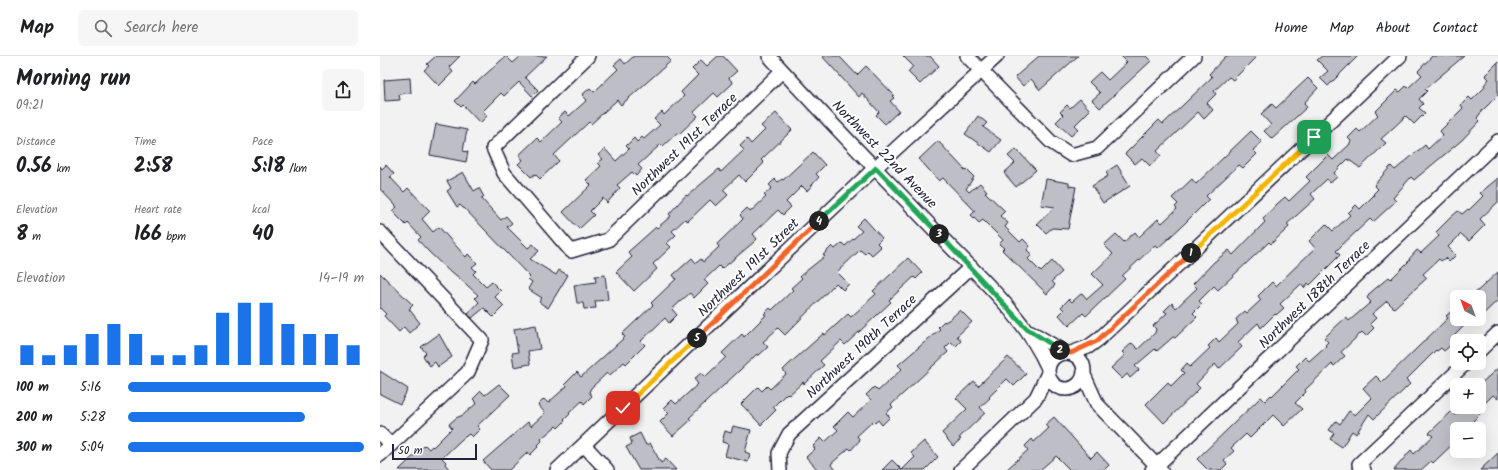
<!DOCTYPE html>
<html lang="en">
<head>
<meta charset="utf-8">
<style>
  :root { --surface:#fff; --page:#f6f6f6; --text:#202124; --muted:#757577; --line:#e0e0e0; --accent:#1a73e8 }
  body { margin:0; font-family:Kalam,sans-serif; background:var(--page); color:var(--text); height:100vh; display:flex; flex-direction:column; font-size:15px; white-space:nowrap }
  * { box-sizing:border-box; margin:0 }
  p { font-size:13px; color:var(--muted) }
  .icon { flex:none; width:22px; height:22px; fill:none; stroke:currentColor; stroke-width:2; stroke-linecap:round; stroke-linejoin:round }
  .map { position:relative; flex:1; overflow:hidden }
  .side { display:flex; flex-direction:column; background:var(--surface); width:380px }
  .side>* { flex:none }
  .needle { width:26px; rotate:319deg }
  .fabs { position:absolute; left:1070px; top:234px; display:grid; gap:8px }
  .fabs a { display:grid; place-items:center; width:36px; height:36px; border-radius:6px; background:var(--surface); box-shadow:0 4px 16px #0002; font-size:20px }
  .scale { position:absolute; left:12px; bottom:10px; width:85px; box-sizing:border-box; padding-left:4px; border:2px solid #22223b; border-top:0; font-size:11px; line-height:14px; white-space:nowrap; color:#22223b; -webkit-text-stroke:3px #fff; paint-order:stroke }
  .pin { position:absolute; display:grid; place-items:center; width:34px; height:34px; color:#fff; margin:-17px; border-radius:8px; box-shadow:0 2px 6px #0006 }
  .km { position:absolute; width:20px; height:20px; margin:-10px; border-radius:50%; background:#222; color:#fff; font-size:11px; line-height:20px; text-align:center }
  .round { display:grid; place-items:center; flex:none; width:42px; height:42px; border-radius:6px; background:var(--page) }
  .overview { display:flex; align-items:center; justify-content:space-between; height:68px; padding:0 16px }
  h1 { font-size:22px; font-weight:600; line-height:30px }
  .figures { display:grid; grid-template-columns:repeat(3,1fr); gap:6px; height:68px; padding:4px 16px }
  .figures div { display:grid; align-content:center }
  .figures b { font-size:20px; font-weight:600 }
  .figures small { font-size:11px; font-weight:400 }
  .figures p { font-size:11px }
  .chart { height:112px; padding:8px 16px }
  .chart p { display:flex; justify-content:space-between }
  .chart svg { width:100%; height:72px; margin-top:4px; stroke:var(--accent); stroke-width:6 }
  ul { padding:0 16px; list-style:none; font-size:13px }
  li { display:grid; grid-template-columns:64px 48px 1fr; align-items:center; height:30px }
  li i { height:10px; border-radius:5px; background:var(--accent) }
  header { display:flex; align-items:center; gap:24px; box-sizing:border-box; height:56px; padding:0 20px; background:var(--surface); border-bottom:1px solid var(--line) }
  header strong { font-size:19px }
  nav { display:flex; gap:22px; margin-inline-start:auto; font-size:14px }
  .search { width:280px; height:36px; background:var(--page); display:flex; align-items:center; gap:10px; box-sizing:border-box; padding:0 14px; border-radius:6px; color:var(--muted); font-size:15px }
  main { display:flex; flex:1; min-height:0 }
  .map>svg:first-child { display:block }
  .building { fill:#bebec6; stroke:#22223b }
  .lines { fill:none; stroke-linecap:round; stroke-linejoin:round }
  .minor-casing { stroke:#22223b; stroke-width:16 }
  .minor { stroke:#fff; stroke-width:13 }
  .split-1-casing { stroke:#fff; stroke-width:8 }
  .split-2-casing { stroke:#fff; stroke-width:8 }
  .split-3-casing { stroke:#fff; stroke-width:8 }
  .split-4-casing { stroke:#fff; stroke-width:8 }
  .split-5-casing { stroke:#fff; stroke-width:8 }
  .split-6-casing { stroke:#fff; stroke-width:8 }
  .split-1 { stroke:#f5b400; stroke-width:5 }
  .split-2 { stroke:#f0652b; stroke-width:5 }
  .split-3 { stroke:#22a559; stroke-width:5 }
  .split-4 { stroke:#22a559; stroke-width:5 }
  .split-5 { stroke:#f0652b; stroke-width:5 }
  .split-6 { stroke:#f5b400; stroke-width:5 }
  .labels { text-anchor:middle; stroke-width:4; stroke-linejoin:round; paint-order:stroke }
  .street-label { font-size:14px; fill:#22223b; stroke:#fff }
</style>
</head>
<body>
<header>
<strong>Map</strong>
<div class="search"><svg class="icon" aria-label="search" viewBox="0 0 24 24"><circle cx="10" cy="10" r="6"/><path d="M15 15l6 6"/></svg>Search here</div>
<nav><a>Home</a><a>Map</a><a>About</a><a>Contact</a></nav>
</header>
<main>
<section class="side">
<div class="overview"><div><h1>Morning run</h1><p>09:21</p></div><a class="round"><svg class="icon" aria-label="share" viewBox="0 0 24 24"><path d="M12 15V3M7 8l5-5 5 5M5 13v7h14v-7"/></svg></a></div>
<div class="figures">
<div><p>Distance</p><b>0.56<small> km</small></b></div>
<div><p>Time</p><b>2:58</b></div>
<div><p>Pace</p><b>5:18<small> /km</small></b></div>
</div>
<div class="figures">
<div><p>Elevation</p><b>8<small> m</small></b></div>
<div><p>Heart rate</p><b>166<small> bpm</small></b></div>
<div><p>kcal</p><b>40</b></div>
</div>
<div class="chart"><p><span>Elevation</span>14–19 m</p>
<svg viewBox="0 0 160 44" preserveAspectRatio="none"><path d="M5 44V32M15 44V38M25 44V32M35 44V25M45 44V19M55 44V25M65 44V38M75 44V38M85 44V32M95 44V12M105 44V6M115 44V6M125 44V19M135 44V25M145 44V25M155 44V32"/></svg>
</div>
<ul>
<li><b>100 m</b>5:16<i style="width:86%"></i></li>
<li><b>200 m</b>5:28<i style="width:75%"></i></li>
<li><b>300 m</b>5:04<i style="width:100%"></i></li>
</ul>
</section>
<div class="map">
<svg width="1118" height="414" viewBox="0 0 1118 414">
  <rect width="100%" height="100%" fill="#f2f2f3"/>
  <filter id="ink" filterUnits="userSpaceOnUse"><feTurbulence type="fractalNoise" baseFrequency=".025" numOctaves="2"/><feDisplacementMap in="SourceGraphic" scale="8" xChannelSelector="R" yChannelSelector="G"/><feConvolveMatrix kernelMatrix="1 2 1 2 8 2 1 2 1" color-interpolation-filters="sRGB"/></filter>
  <g filter="url(#ink)">
    <g class="building">
      <path d="M56,0h24l-11,11 4,5 -14,14 -15,-16 5,-4 -2,-2z"/>
      <path d="M126,0l7,7 8,-7h26l-22,21 13,13 -6,6 -13,-14 -15,14 -3,-3 -18,18 4,5 -7,7 -17,-18 -2,2 -6,-6 18,-19 2,2z"/>
      <path d="M254,0h32l5,5 -50,44 -4,-5 -26,24 -2,-2 -35,33 5,6 -19,18 -5,-5 -4,3 -13,-13 5,-4 -4,-5 18,-17 4,4 21,-20 -4,-4 7,-6 4,4 18,-16 -5,-5 8,-7 4,4 24,-23 -4,-4 7,-6 4,5z"/>
      <path d="M338,0h5l14,15 -8,7 4,5 -15,14 -4,-4 -20,19 4,4 -19,18 -2,-1 -14,13 -2,-2 -23,21 4,4 -6,7 -4,-4 -15,13 3,3 -13,15 -4,-5 -13,13 4,4 -15,14 -16,-17 28,-27 -5,-5 15,-14 -3,-3 5,-4 -5,-4 7,-6 11,12 13,-12 -3,-3 8,-8 3,4 5,-5 2,2 16,-14 -6,-6 8,-7 2,3 20,-19 -3,-4 17,-17 -6,-6 9,-9 6,6z"/>
      <path d="M442,0h17l18,19 9,-9 28,29 -2,1 2,2 -4,3 9,10 -14,13 -9,-9 3,-3 -17,-19 -3,4z"/>
      <path d="M523,0h27l9,10 -19,18 -12,-12 5,-6z"/>
      <path d="M659,0h39l-38,34 -9,-11 -8,7 -8,-9z"/>
      <path d="M741,0h25l5,5 -51,47 -8,-8 8,-7 -11,-11 11,-10 8,8 19,-18z"/>
      <path d="M846,0h31l-24,24 -4,-3 -15,14 2,3 -9,9 6,7 -9,9 -6,-7 -41,39 4,5 -11,10 -8,-8 -7,6 -10,-10 34,-34 4,4 21,-20 28,-27 -3,-3z"/>
      <path d="M942,0h36l-30,30 -8,-8 8,-7 -11,-11z"/>
      <path d="M1052,0h32l-39,33 2,2 -8,8 4,5 -4,4 6,5 -11,11 -8,-8 -25,23 5,4 -26,25 -12,-9 -14,14 3,4 -7,6 -3,-4 -16,15 4,5 -28,25 2,3 -18,17 -2,-2 -51,48 -4,-4 -15,15 3,3 -9,9 4,4 -22,21 -2,-1 -16,14 -2,-2 -20,17 4,4 -9,8 -3,-4 -5,5 -11,-11 14,-13 -3,-3 10,-9 6,6 17,-16 1,-4 -3,-3 14,-13 -3,-2 8,-8 4,5 21,-20 -4,-4 21,-22 15,-12 4,5 32,-33 -2,-3 14,-15 8,-7 4,4 21,-20 -4,-4 22,-22 5,5 16,-15 2,-4 -3,-3 9,-9 3,3 18,-17 -3,-3 22,-22 3,2 6,-6 2,2 14,-13 -4,-4z"/>
      <path d="M1118,6v33l-16,16 -5,7 3,3 -18,19 -48,40 -3,-3 -18,21 3,3 -23,21 -3,-3 -28,26 -6,6 4,4 -30,30 -2,-2 -4,5 -3,-4 -21,20 4,4 -8,7 -1,-1 -14,14 -3,-5 -20,19 4,5 -23,22 -4,-5 -19,20 4,4 -36,35 -18,-19 22,-22 3,4 13,-13 -3,-3 6,-7 3,4 20,-19 -2,-2 8,-8 3,4 19,-18 -2,-5 9,-8 2,2 14,-13 -3,-4 14,-14 4,4 39,-38 -6,-7 17,-17 7,7 17,-16 -2,-2 8,-8 4,4 14,-14 -1,-1 5,-5 -4,-4 17,-19 4,4 30,-25 3,4 15,-14 -3,-4 23,-23 -2,-3 8,-8 3,3 13,-13 -1,-2 5,-6 -4,-4z"/>
      <path d="M30,22l1,15 -12,1 1,6 -15,1 -1,-21z"/>
      <path d="M928,22l10,10 -14,15 3,4 -35,32 -8,-8 7,-6 -10,-11 11,-10 4,4z"/>
      <path d="M700,43l10,11 -15,15 4,4 -8,7 -15,-14 7,-7 -3,-3 7,-7 3,3z"/>
      <path d="M396,57l16,17 -31,30 3,3 -19,19 -6,-7 -16,15 5,5 -12,11 -6,-6 -22,21 -3,-2 -13,12 4,4 -9,8 4,4 -18,17 4,5 -23,22 -18,-19 16,-15 -4,-5 28,-25 1,1 14,-12 -2,-2 17,-19 1,1 32,-27 2,3 23,-22 -4,-4 7,-7 4,5 14,-14 -4,-4z"/>
      <path d="M598,60l9,7 -4,4 18,13 -10,12 -26,-18z"/>
      <path d="M56,68l31,6 -4,21 5,1 -2,10 -36,-7z"/>
      <path d="M871,75l11,11 -9,8 4,4 -14,14 -4,-3 -33,31 3,3 -27,27 -24,22 -3,-3 -33,31 3,3 -39,37 -3,-3 -14,13 -10,-11 5,-5 -3,-3 8,-8 3,3 10,-9 5,6 16,-14 -11,-11 21,-20 -9,-9 12,-11 8,8 11,-10 4,5 19,-18 4,4 15,-14 -2,-2 3,-3 -6,-6 20,-19 4,5z"/>
      <path d="M558,85l27,29 1,-1 8,8 -8,12 3,3 11,-9 7,8 -2,1 20,19 -5,5 8,7 -3,4 15,15 3,-3 7,7 -3,4 5,5 -4,4 13,13 11,-11 10,11 -10,9 3,4 -8,9 -45,-44 2,-2 -5,-4 4,-4 -20,-20 -4,3 -8,-8 4,-4 -32,-33 -4,3 -20,-22z"/>
      <path d="M636,93l20,21 -20,17 -12,-14 11,-10 -7,-7z"/>
      <path d="M433,96l12,13 -9,9 3,3 -12,14 -5,-5 -16,16 5,5 -8,8 -5,-5 -25,24 4,5 -3,3 -32,27 -3,-3 -15,14 4,4 -14,14 -4,-5 -18,16 5,6 -8,8 -4,-5 -24,23 4,4 -19,19 -2,-2 -14,13 -3,-2 -16,15 -2,4 3,4 -8,8 -2,-3 -13,12 1,1 -6,6 1,1 -7,7 -2,-2 -15,13 1,2 -5,5 1,1 -8,8 -2,-3 -19,18h-18l-8,-9 45,-39 3,4 14,-13 -7,-8 6,-6 4,4 19,-17 -2,-2 12,-12 4,5 44,-40 -3,-3 31,-29 -2,-2 25,-24 -3,-4 19,-17 4,5 5,-4 2,3 16,-15 -2,-3 26,-25 -3,-4 7,-7 3,4 16,-15 -2,-2 8,-7 -3,-3 6,-6 3,3 4,-3 1,1z"/>
      <path d="M6,109l8,9 -4,3 14,15 4,-4 22,23 -8,8 11,13 6,-5 27,30 2,-3 9,9 -5,4 4,4 -3,3 13,13 6,-5 9,9 -6,6 9,9 -11,11 -9,-9 -12,10 -4,-4 11,-12 -4,-4 3,-3 -20,-18 -6,-5 -1,1 -23,-22 -10,-11 3,-3 -13,-14 -2,2 -14,-14 5,-4 -17,-18v-23l2,3z"/>
      <path d="M737,109l13,21 -27,17 -11,-17 16,-10 -2,-4z"/>
      <path d="M83,116l11,19 5,-3 5,9 -3,1 20,22 5,-4 6,7 -5,4 21,21 5,-4 6,7 -9,8 26,16 3,-5 9,5 -20,33 -9,-6 3,-4 -14,-9 4,-7 -4,-3 2,-2 -66,-69h-1l-3,-3 -3,2 -10,-16 4,-3 -4,-7z"/>
      <path d="M1118,122v24l-18,17 5,6 -16,16 -8,-7 -13,13 8,8 -7,7 -4,-4 -4,3 -2,-2 -16,15 4,4 -33,30 -7,-7 -15,13 4,4 -6,6 4,4 -8,8 -4,-4 -21,20 4,4 -11,10 -2,-2 -27,26 1,2 -11,11 7,6 -18,17 -11,-11 -23,23 -4,-4 -15,14 3,3 -10,9 3,4 -6,6h-13l-11,-11 64,-62 4,4 6,-6 1,1 27,-27 -3,-3 9,-9 4,4 17,-15 -1,-1 3,-3 -4,-4 22,-21 3,4 22,-19 -4,-4 3,-5 19,-16 2,2 19,-19 -1,-1 8,-9 4,3 18,-17 -3,-4 14,-14 8,-7 4,3 6,-5 1,1 14,-14 -3,-3z"/>
      <path d="M666,123l23,4v3l7,1 -8,42 -16,-1 -6,5 -9,-9 18,-17 -14,-2z"/>
      <path d="M484,162l18,20 -5,5 4,4 -9,8 -4,-4 -3,3 -5,-4 -23,22 12,12 -6,6 -7,-7 -51,52 -7,-7 -15,14 5,5 -10,9 -1,-2 -68,64 2,2 -18,16 -13,-14 9,-9 -5,-5 8,-8 4,4 22,-20 -4,-5 7,-6 4,4 21,-20 -4,-4 20,-19 2,3 22,-22 -2,-1 6,-6 2,2 21,-20 -2,-2 11,-10 -2,-2 25,-20 -2,-1 9,-9 3,3 7,-6 3,3 17,-15 -6,-5z"/>
      <path d="M528,202l14,15 -6,6 -2,-2 -25,23 2,2 -46,43 -4,-4 -21,20 4,4 -20,19 -1,-2 -14,13 -2,-2 -14,14 3,3 -15,15 -20,-21 17,-17 4,4 5,-5 3,3 16,-15 -3,-4 5,-5 36,-32 1,2 23,-21 3,3 25,-23 -3,-3z"/>
      <path d="M1118,216v28l-19,18v-21h-8z"/>
      <path d="M0,217l33,32 -4,4 11,14 -11,10 -5,-6 -5,5 -15,-16 2,-2 -6,-6z"/>
      <path d="M225,219l3,25 -13,1 1,7 -12,1 -1,-6h-6l-3,-18 22,-3 -1,-6z"/>
      <path d="M1077,250v13h14l-21,21 3,3 -9,8 -3,-3 -4,3 -1,-1 -30,30 4,4 -36,35 -5,-5 -13,20 -4,-3 -10,16 -12,-8 4,-6 -5,-3 7,-9 4,3 9,-13 6,4 17,-17 -9,-10 13,-12 6,6 66,-64 -2,-2z"/>
      <path d="M580,254l12,12 -15,14 4,5 -5,5 -5,-4 -6,6 3,4 -57,53 2,2 -7,6 4,4 -8,8 -4,-5 -3,3 -2,-2 -16,15 3,4 -9,10 -2,-2 -18,16 5,6h-18l-12,-13 9,-8 -2,-3 8,-8 4,4 13,-12 -4,-4 14,-14 5,5 18,-17 -5,-5 8,-8 4,4 24,-22 -4,-4 42,-36 -2,-2 6,-6 1,1 5,-3z"/>
      <path d="M156,269l4,24 -12,2 2,13 -16,3 -2,-14 6,-1 -4,-23z"/>
      <path d="M59,278l13,23 -14,10 -3,-5 -5,4 -7,-10 3,-3 -5,-6z"/>
      <path d="M628,301l18,17 -12,12 -7,-7 -18,18 1,1 -10,9 5,6 -26,25 2,1 -8,7 -11,-13 25,-24 -11,-11 18,-17 4,5z"/>
      <path d="M1118,312v31l-5,-4 -14,14v-24z"/>
      <path d="M0,315l28,18 -8,15 -20,-10z"/>
      <path d="M119,328l11,11 -33,31 3,3 -8,8 -3,-3 -7,5 -20,19 4,4 -1,2 5,6h-51l26,-25 4,4 3,-3 1,1 19,-19 -3,-4 7,-6 7,-3 14,-12 -4,-4 8,-8 4,4z"/>
      <path d="M1086,351h11l5,5 -9,9 8,8h-24v11l-24,23 -2,-2 -10,9h-27l17,-20 3,4 19,-18 -4,-3 23,-22 3,4z"/>
      <path d="M674,361l37,41 6,-6 12,13 -5,5h-34l-14,-14 -16,14h-34l22,-20 -3,-4 7,-7 2,3 15,-14 -4,-3z"/>
      <path d="M353,370l18,4 -6,22 5,2 -2,8 -23,-6 3,-12 -6,-2 3,-11 6,2z"/>
      <path d="M260,377l6,12 4,-2 11,20 5,-4 10,11h-37l-13,-23 6,-3 -2,-6z"/>
      <path d="M544,385l14,16 -13,13h-43l10,-10 10,10 13,-13 -4,-4z"/>
      <path d="M1118,397v17h-18z"/>
    </g>
    <g class="lines">
      <defs>
        <g id="minor">
          <path d="M208,0l-95,92 11,25 67,78 37,-11 174,-169"/>
          <path d="M389,0c58,64 119,125 178,187 37,38 79,76 101,125"/>
          <path d="M587,0l84,86 20,13 26,-7 97,-92"/>
          <path d="M0,176l102,108 -14,32 -88,83"/>
          <path d="M651,276l35,21"/>
          <path d="M1099,295l19,-18"/>
          <circle cx="686" cy="315" r="18"/>
          <path d="M691,297l17,-6 11,-8 301,-283"/>
          <path d="M704,319l13,29 64,66"/>
          <path d="M0,378l11,11"/>
          <path d="M204,389l23,25"/>
          <path d="M177,414l319,-303 121,-111"/>
          <path d="M400,414l-1,-17 10,-19 182,-167"/>
          <path d="M581,414l75,-72 12,-25"/>
          <path d="M772,414l346,-329"/>
          <path d="M984,414l-5,-6 107,-101"/>
        </g>
      </defs>
      <use href="#minor" class="minor-casing"/>
      <use href="#minor" class="minor"/>
    </g>
  </g>
  <g class="lines" filter="url(#ink)">
    <defs>
      <path id="split-1" d="M811,197l123,-116"/>
      <path id="split-2" d="M680,294l11,3 26,-12 94,-88"/>
      <path id="split-3" d="M559,178l87,94 34,22"/>
      <path id="split-4" d="M439,165l57,-53 63,66"/>
      <path id="split-5" d="M317,282l122,-117"/>
      <path id="split-6" d="M243,352l74,-70"/>
    </defs>
    <use href="#split-1" class="split-1-casing"/>
    <use href="#split-2" class="split-2-casing"/>
    <use href="#split-3" class="split-3-casing"/>
    <use href="#split-4" class="split-4-casing"/>
    <use href="#split-5" class="split-5-casing"/>
    <use href="#split-6" class="split-6-casing"/>
    <use href="#split-1" class="split-1"/>
    <use href="#split-2" class="split-2"/>
    <use href="#split-3" class="split-3"/>
    <use href="#split-4" class="split-4"/>
    <use href="#split-5" class="split-5"/>
    <use href="#split-6" class="split-6"/>
  </g>
  <g class="labels">
    <g class="street-label">
      <text transform="translate(304 88) rotate(-44)" y="5">Northwest 191st Terrace</text>
      <text transform="translate(505 98) rotate(46)" y="5">Northwest 22nd Avenue</text>
      <text transform="translate(368 211) rotate(-44)" y="5">Northwest 191st Street</text>
      <text transform="translate(934 238) rotate(-44)" y="5">Northwest 188th Terrace</text>
      <text transform="translate(481 290) rotate(-43)" y="5">Northwest 190th Terrace</text>
    </g>
  </g>
</svg>
<div class="fabs">
<a><svg class="needle" viewBox="-14 -14 28 28"><path d="M0-13l5 13h-10z" fill="#e53935"/><path d="M0 13l5-13h-10z" fill="#757577"/></svg></a>
<a><svg class="icon" aria-label="locate" viewBox="0 0 24 24"><circle cx="12" cy="12" r="6"/><path d="M12 2v4M12 18v4M2 12h4M18 12h4"/></svg></a>
<a>+</a>
<a>−</a>
</div>
<div class="scale">50 m</div>
<div class="pin" style="left:934px;top:81px;background:#1e9e55"><svg class="icon" aria-label="arrive" viewBox="0 0 24 24"><path d="M6 21V4h12l-3 4 3 4H6"/></svg></div>
<div class="pin" style="left:243px;top:352px;background:#d93025"><svg class="icon" aria-label="check" viewBox="0 0 24 24"><path d="M5 12l5 5 9-10"/></svg></div>
<b class="km" style="left:811px;top:197px">1</b>
<b class="km" style="left:680px;top:294px">2</b>
<b class="km" style="left:559px;top:178px">3</b>
<b class="km" style="left:439px;top:165px">4</b>
<b class="km" style="left:317px;top:282px">5</b>
</div>
</main>
</body>
</html>
